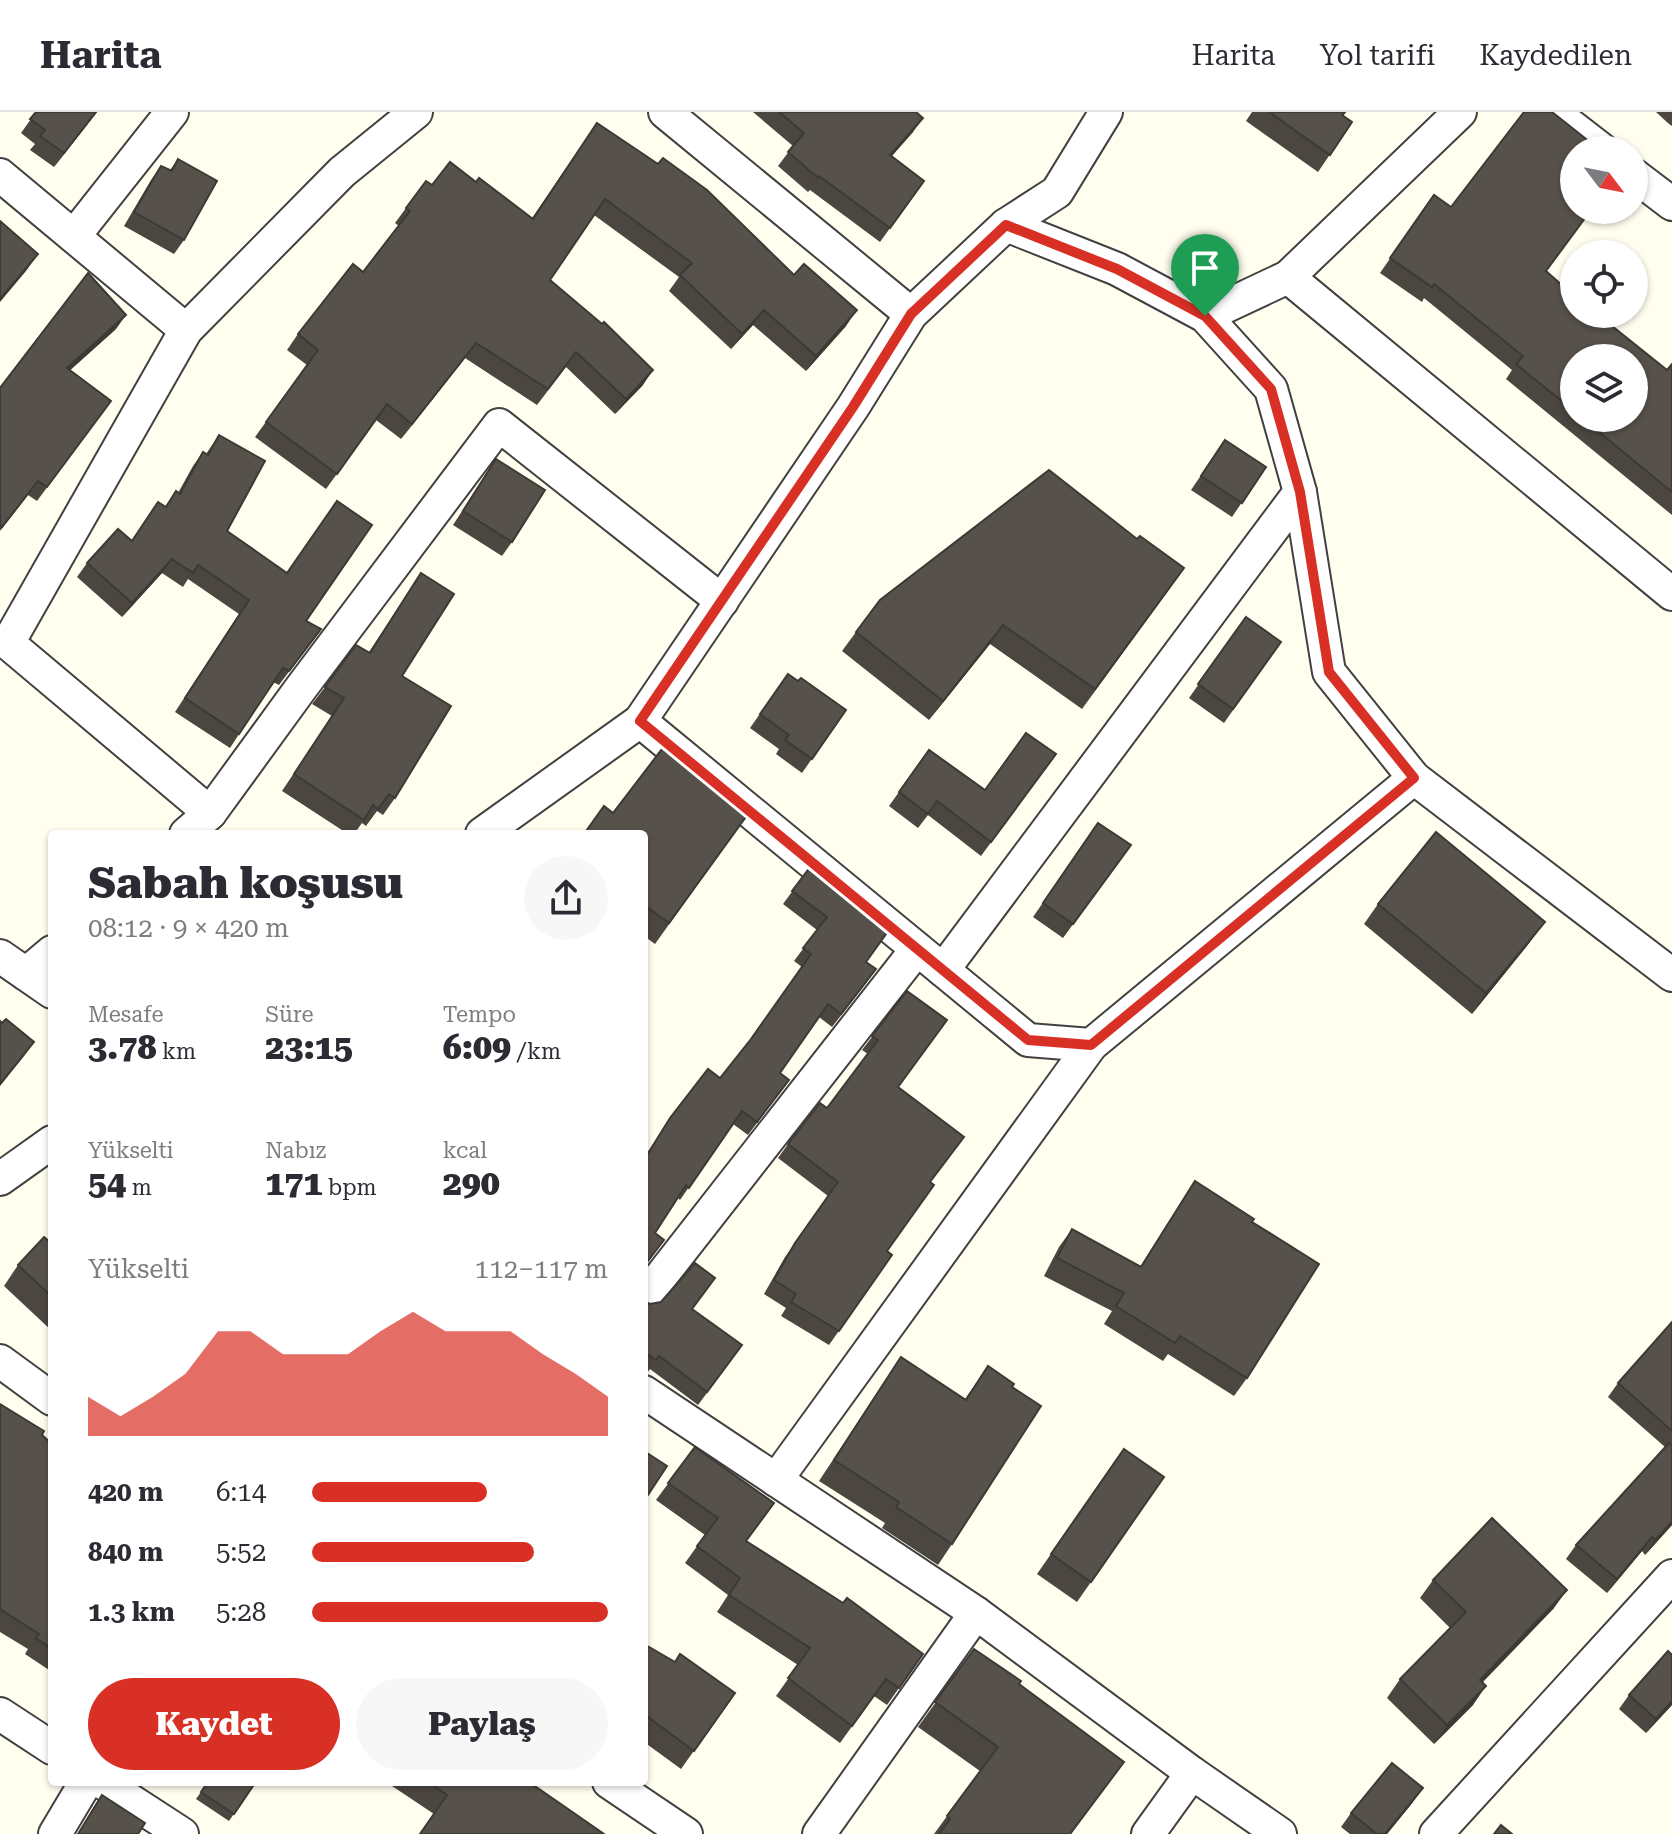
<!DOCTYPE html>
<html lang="tr">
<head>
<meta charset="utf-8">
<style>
  :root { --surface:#fff; --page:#f7f7f7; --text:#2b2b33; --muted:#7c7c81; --line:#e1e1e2; --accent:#d93025 }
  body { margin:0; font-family:"Roboto Serif",serif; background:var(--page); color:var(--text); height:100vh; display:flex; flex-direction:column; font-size:30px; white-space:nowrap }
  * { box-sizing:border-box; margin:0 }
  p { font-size:26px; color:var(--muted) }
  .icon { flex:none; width:44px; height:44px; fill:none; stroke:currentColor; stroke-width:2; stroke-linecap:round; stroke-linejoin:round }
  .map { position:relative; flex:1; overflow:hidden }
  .sheet { position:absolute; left:48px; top:718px; width:600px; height:956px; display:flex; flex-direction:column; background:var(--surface); border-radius:8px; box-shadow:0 2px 6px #0004 }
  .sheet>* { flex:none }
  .needle { width:52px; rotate:122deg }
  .fabs { position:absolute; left:1560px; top:24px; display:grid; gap:16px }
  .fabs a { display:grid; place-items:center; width:88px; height:88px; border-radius:50%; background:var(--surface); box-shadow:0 2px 6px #0004; font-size:40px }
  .pin { position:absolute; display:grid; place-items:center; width:68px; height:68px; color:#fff; margin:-82px -34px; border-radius:50% 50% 50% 0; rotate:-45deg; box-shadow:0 0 8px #0007 }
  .pin .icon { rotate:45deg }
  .round { display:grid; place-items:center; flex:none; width:84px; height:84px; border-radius:42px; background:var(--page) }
  .summary { display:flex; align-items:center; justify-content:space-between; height:136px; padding:0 40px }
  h1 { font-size:44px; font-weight:800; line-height:60px }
  .stats { display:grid; grid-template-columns:repeat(3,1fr); gap:12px; height:136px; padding:8px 40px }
  .stats div { display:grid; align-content:center }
  .stats b { font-size:34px; font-weight:800 }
  .stats small { font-size:22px; font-weight:400 }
  .stats p { font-size:22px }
  .chart { height:224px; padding:16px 40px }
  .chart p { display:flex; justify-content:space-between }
  .chart svg { width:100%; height:144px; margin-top:8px; fill:var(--accent); opacity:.7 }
  .cta { display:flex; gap:16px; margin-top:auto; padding:16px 40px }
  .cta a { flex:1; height:92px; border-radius:48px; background:var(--accent); color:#fff; font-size:32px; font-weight:800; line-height:92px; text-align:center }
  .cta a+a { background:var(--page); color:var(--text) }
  ul { padding:0 40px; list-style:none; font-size:26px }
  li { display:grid; grid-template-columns:128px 96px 1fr; align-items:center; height:60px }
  li i { height:20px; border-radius:10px; background:var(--accent) }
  header { display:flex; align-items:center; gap:48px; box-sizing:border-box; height:112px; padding:0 40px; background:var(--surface); border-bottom:2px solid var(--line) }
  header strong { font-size:38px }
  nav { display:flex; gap:44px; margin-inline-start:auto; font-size:28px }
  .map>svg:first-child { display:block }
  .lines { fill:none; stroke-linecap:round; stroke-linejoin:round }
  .minor-casing { stroke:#414141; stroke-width:36 }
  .minor { stroke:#fff; stroke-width:32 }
  .wall { fill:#4b4640; fill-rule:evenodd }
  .shaded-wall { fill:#3d3934 }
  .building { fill:#57514b; stroke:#3d3934; stroke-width:2 }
  .route-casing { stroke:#fff; stroke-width:16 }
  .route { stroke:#d93025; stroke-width:10 }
</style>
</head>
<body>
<header>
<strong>Harita</strong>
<nav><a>Harita</a><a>Yol tarifi</a><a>Kaydedilen</a></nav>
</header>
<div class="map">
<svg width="1672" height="1722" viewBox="0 0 1672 1722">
  <rect width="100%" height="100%" fill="#fffeef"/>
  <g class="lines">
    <defs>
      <g id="minor">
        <path d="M665,0l246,202"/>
        <path d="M1553,0l49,38"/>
        <path d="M0,63l186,155"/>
        <path d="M1634,63l38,29"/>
        <path d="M1006,113l111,44 88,47 66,73 29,103 29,180 85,106 258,197"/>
        <path d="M74,124l98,-124"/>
        <path d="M1288,165l384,317"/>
        <path d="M1205,204l83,-39 172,-165"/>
        <path d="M640,609l388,319 63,5 323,-267"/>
        <path d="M210,701l-202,-170 178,-313 156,-158 74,-60"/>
        <path d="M186,722l24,-21 91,-125 198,-263 223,176"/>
        <path d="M482,722l158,-113 213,-314 58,-93 95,-89 51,-33 49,-80"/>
        <path d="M0,844l52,36"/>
        <path d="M943,858l357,-478"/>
        <path d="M26,862l26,-22"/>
        <path d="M0,1067l52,-37"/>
        <path d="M644,1186l273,-349"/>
        <path d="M0,1249l52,38"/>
        <path d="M644,1280l332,221 216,160 88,61"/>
        <path d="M776,1368l315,-435"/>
        <path d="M0,1602l52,34"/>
        <path d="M102,1670l80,52"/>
        <path d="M609,1670l77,52"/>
        <path d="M55,1722l31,-52"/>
        <path d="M819,1722l157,-221"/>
        <path d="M1148,1722l44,-61"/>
        <path d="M1436,1722l236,-258"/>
      </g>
    </defs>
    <use href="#minor" class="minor-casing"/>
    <use href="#minor" class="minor"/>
  </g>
  <g class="wall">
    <path d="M36,0h61l-43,55 -24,-17 5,-6 -14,-11z"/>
    <path d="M753,0h111l49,20 -21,24 32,25 -44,61 -70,-52 -2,2 -30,-26 15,-20z"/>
    <path d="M1252,0h94l-3,4 9,6 -34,50 -72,-51z"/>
    <path d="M1656,0h16v14l-3,-2z"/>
    <path d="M597,11l249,203 -40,45 -53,-46 -22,24 -62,-58 10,-14 -85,-62 -44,65 93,105 -28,29 -49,-47 -29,38 -72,-47 -64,81 -25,-19 -50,69 -71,-52 52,-72 -20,-15 11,-16 65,-62 36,-46 -4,-3 11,-15 26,-23 44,-3 56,36z"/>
    <path d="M178,47l6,81 -10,14 -50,-28 27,-46 10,-14 9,4z"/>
    <path d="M1434,83l112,77 12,11 109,87 5,-6v151l-166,-136 6,-9 -88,-72 -2,4 -42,-29zM1574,246l60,60h-60z"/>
    <path d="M1595,98h12l-5,6z"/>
    <path d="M116,217l-46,41 41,31 -74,100 -9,-6 -28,36v-143z"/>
    <path d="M219,323l8,96 79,90 15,8 -42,56 -6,-3 -43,66 -55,-36 64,-98 -51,-35 -5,8 -21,-14 -40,44 -45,-40 10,-14 44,-22 47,-48 15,-27 10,-14 3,2z"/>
    <path d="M1225,328l41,27 -34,50 -41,-27z"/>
    <path d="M496,347l16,83 -10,14 -49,-31z"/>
    <path d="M421,461l-19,103 -7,122 -12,17 -6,-4 -11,15 -4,-3 -8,11h-6l-66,-43 50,-75 -20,-12 13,-17 44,-35z"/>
    <path d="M1170,476l-88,121 -92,-65 -61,76 -87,-69 14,-19z"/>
    <path d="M1246,505l35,25 -57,81 -35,-25z"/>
    <path d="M788,562l58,36 -44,63 -26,-19 3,-5 -29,-21z"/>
    <path d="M929,638l56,40 71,-36 -75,102 -53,-41 -10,13 -29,-22z"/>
    <path d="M613,701l135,1 -93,130 -11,-8v-102z"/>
    <path d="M1098,711l33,22 -68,93 -30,-21z"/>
    <path d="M811,754l55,96 1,20 -35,45 -13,-10 -39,56 9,7 -41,55 -15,-11 -53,76 -2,-2 -23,35 9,7 -20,27v-109l26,-40 50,-40 31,-39 51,-72 -8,-6 23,-31 -34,-26z"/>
    <path d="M1378,792l152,38 -58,72 -108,-90z"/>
    <path d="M907,879l-9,97 66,49 -34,45 -43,69 5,4 -63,90 -48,-29 5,-8 -22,-14 21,-37 43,-61 -50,-38 10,-14 39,-36 41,-54 -6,-4z"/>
    <path d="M1195,1069l57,41 -5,156 -13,18 -66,-42 -5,7 -59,-37 8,-13 -68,-35 15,-29 13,-18 68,38z"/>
    <path d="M52,1128v91l-48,-45 14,-21z"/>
    <path d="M644,1189l6,3 43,5 40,49 -35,47 -48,-36 -3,4 -3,-2z"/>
    <path d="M1672,1210v203l-27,30 -3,-4 -35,42 -41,-34 10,-14 89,-98 -57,-50 10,-14z"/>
    <path d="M901,1245l64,42 23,-33 24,21 -60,157 -14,21 -56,-37 3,-5 -66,-42z"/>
    <path d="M0,1292l52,40v228l-27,-18 3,-5 -28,-17z"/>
    <path d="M695,1335l51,94 177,113 -36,51 -13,-9 -34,47 -64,-47 22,-31 -81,-53 11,-17 -43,-32 20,-28 -49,-35z"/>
    <path d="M1124,1337l40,28 -87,125 -40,-28z"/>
    <path d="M1433,1468l121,28 -72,75 -9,22 -39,39 -47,-46 13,-19 50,-51 -30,-30z"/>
    <path d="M644,1532l31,18 60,31 -54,76 -37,-27z"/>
    <path d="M974,1537l45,35 87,102 -35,48h-137l46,-63 -62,-44z"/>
    <path d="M1672,1543v50l-26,28 -27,-24 10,-14z"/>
    <path d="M208,1670l41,1 4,3 -24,35 -33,-22z"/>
    <path d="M386,1670h143l-95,32z"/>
    <path d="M1413,1690l-26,32h-37l-9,-7 10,-14z"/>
  </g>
  <g class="shaded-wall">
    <path d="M96,0h1l-43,55 10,-14z"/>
    <path d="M923,6l-10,14 -33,37 10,-14z"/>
    <path d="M38,142l-12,17 -26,31v-3z"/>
    <path d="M764,198l-11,15 -22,24 11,-15z"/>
    <path d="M857,198l-11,16 -40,45 10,-15z"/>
    <path d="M126,203l-10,14 -59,53 10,-14z"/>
    <path d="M476,231l-11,15 -64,81 11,-15z"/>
    <path d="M653,258l-10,15 -28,29 11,-15z"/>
    <path d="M172,447l-10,14 -40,44 10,-14z"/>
    <path d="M1003,513l-13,19 -61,76 14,-19z"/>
    <path d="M1545,810l-15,20 -58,72 14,-21z"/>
    <path d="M34,930l-10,14 -24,30v-2z"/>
    <path d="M1672,1410v3l-27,30 10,-15z"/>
    <path d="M1652,1425l-10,14 -35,42 10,-14z"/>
    <path d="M1567,1478l-13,18 -88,91 14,-19z"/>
    <path d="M1486,1574l-13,19 -39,39 13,-19z"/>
    <path d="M1672,1589v4l-26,28 10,-14z"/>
    <path d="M1423,1676l-10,14 -26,32h-2z"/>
  </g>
  <g class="building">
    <path d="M36,0h60l-32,41 -24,-17 5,-6 -15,-11z"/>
    <path d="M779,0h137l7,6 -33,37 34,26 -34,47 -71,-52 -1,2 -30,-26 16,-19z"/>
    <path d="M1269,0h76l-3,3 10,7 -22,33z"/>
    <path d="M1524,0h28l48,38h-26v60h17l-45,61 28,25v18h23l70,56 5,-6v128l-90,-74h52v-60h-60v53l-58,-47 7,-8 -89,-72 -2,3 -42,-29 44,-63 17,12z"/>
    <path d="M597,11l61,41 5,-6 44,32 87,85 10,-11 53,46 -41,46 -52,-46 -22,24 -62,-59 12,-12 -87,-64 -55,81 52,44 2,-2 49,48 -27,29 -50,-47 -28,37 -72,-46 -64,81 -25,-20 -50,70 -71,-52 52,-72 -20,-16 55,-70 10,8 47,-61 -4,-3 20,-27 6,4 18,-23 26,20 3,-4 54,41z"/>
    <path d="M178,47l39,22 -33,59 -50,-28 27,-46 11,5z"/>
    <path d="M0,109l38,33 -38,45z"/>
    <path d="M88,161l38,42 -59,53 44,33 -64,86 -9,-6 -36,46 -2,-2v-137z"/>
    <path d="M219,323l46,26 -38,70 60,42 50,-72 35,24 -66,96 15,8 -32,42 -6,-3 -44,66 -54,-36 64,-98 -51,-35 -5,8 -21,-14 -40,44 -45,-40 31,-34 14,12 26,-39 8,5 10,-16 4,3 23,-42 5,3z"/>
    <path d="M1225,328l41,27 -24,36 -41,-27z"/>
    <path d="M496,347l49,31 -33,52 -49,-31z"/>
    <path d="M1049,358l88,69 3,-3 44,32 -89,121 -92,-64 -60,76 -87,-69 24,-32z"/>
    <path d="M421,461l33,21 -52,82 49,30 -56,92 -6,-4 -11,15 -5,-4 -9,15 -70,-46 50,-76 -19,-11 31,-42 14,8z"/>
    <path d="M1246,505l35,25 -48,67 -35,-25z"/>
    <path d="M788,562l10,7 3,-3 45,32 -34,49 -27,-19 4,-5 -29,-21z"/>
    <path d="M1026,621l30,21 -65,88 -54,-41 -9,13 -29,-22 30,-42 56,40z"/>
    <path d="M662,637l86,65 -79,109 -25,-18v-71h-60l20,-28 9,7z"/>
    <path d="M1098,711l33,22 -58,79 -30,-21z"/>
    <path d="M1436,720l109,90 -59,71 -108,-89z"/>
    <path d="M811,754l78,64 -23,32 10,7 -35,45 -13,-10 -48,69 9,7 -32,42 -15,-11 -53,77 -3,-3 -31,48 9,7 -20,26v-106l26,-42 38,-49 12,9 31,-39 60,-85 -8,-6 24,-31 -35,-26z"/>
    <path d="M907,879l40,29 -49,67 66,50 -34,45 4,3 -47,66 5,4 -53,76 -48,-29 5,-8 -22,-14 21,-37 43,-61 -50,-38 32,-41 7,5 51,-68 -6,-4z"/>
    <path d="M6,907l28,23 -34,42v-63l2,2z"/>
    <path d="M1195,1069l59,38 -2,3 67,42 -72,114 -67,-42 -5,7 -59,-37 8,-13 -67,-35 15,-29 69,38z"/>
    <path d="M44,1125l6,5 2,-2v57l-34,-32z"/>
    <path d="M695,1151l20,15 -23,31 50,36 -35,47 -48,-36 -3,4 -12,-8v-51l6,3 11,-2z"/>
    <path d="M1672,1210v109l-54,-48z"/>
    <path d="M901,1245l65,43 22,-34 26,18 -2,3 29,19 -89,138 -56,-37 3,-5 -65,-42z"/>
    <path d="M0,1292l44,27 -2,4 10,9v205l-16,-11 3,-4 -39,-25z"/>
    <path d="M1669,1331l3,3v76l-17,18 -3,-3 -35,42 -41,-34z"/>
    <path d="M695,1335l79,56 -28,38 97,62 4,-5 76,56 -24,34 -13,-9 -34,47 -64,-48 22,-30 -81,-53 11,-17 -43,-32 21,-28 -50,-35z"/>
    <path d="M1124,1337l40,28 -73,105 -40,-28z"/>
    <path d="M644,1339l23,15 -23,35z"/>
    <path d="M1492,1406l75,72 -87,90 6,6 -39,39 -47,-46 66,-67 -33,-32z"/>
    <path d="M644,1532l31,18 5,-8 55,39 -41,58 -50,-37z"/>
    <path d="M974,1537l47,32 -2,3 105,78 -54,72h-131l11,-15 -3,-3 51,-69 -63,-45z"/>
    <path d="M1668,1539l4,4v46l-16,18 -27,-24z"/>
    <path d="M1392,1651l31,25 -38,46h-8l-26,-21z"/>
    <path d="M208,1670h42l-1,1 4,3 -19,28 -33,-22z"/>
    <path d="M428,1670h101l75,52h-184l27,-39z"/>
    <path d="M102,1683l43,28 -7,11h-60z"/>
    <path d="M1501,1713l11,9h-18z"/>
  </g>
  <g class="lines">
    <defs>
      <path id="route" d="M1006,113l111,44 88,47 66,73 29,103 29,180 85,106 -323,267 -63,-5 -388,-319 213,-314 58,-93z"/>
    </defs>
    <use href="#route" class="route-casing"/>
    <use href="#route" class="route"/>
  </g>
</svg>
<div class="fabs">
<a><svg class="needle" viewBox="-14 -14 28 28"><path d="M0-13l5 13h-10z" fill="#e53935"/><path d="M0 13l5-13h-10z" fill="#7c7c81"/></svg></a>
<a><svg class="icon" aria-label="locate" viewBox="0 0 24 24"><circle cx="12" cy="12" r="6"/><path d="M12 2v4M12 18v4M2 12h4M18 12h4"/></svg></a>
<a><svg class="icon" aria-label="layers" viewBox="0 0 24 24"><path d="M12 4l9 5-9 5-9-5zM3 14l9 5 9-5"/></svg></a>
</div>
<div class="pin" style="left:1205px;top:204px;background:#1e9e55"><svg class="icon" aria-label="arrive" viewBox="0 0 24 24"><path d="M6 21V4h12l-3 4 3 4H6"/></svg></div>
<section class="sheet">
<div class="summary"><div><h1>Sabah koşusu</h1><p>08:12 · 9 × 420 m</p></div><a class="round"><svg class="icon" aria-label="share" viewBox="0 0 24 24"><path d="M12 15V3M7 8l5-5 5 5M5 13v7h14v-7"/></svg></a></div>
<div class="stats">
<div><p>Mesafe</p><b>3.78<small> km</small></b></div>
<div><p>Süre</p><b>23:15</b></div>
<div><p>Tempo</p><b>6:09<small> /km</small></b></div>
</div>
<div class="stats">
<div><p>Yükselti</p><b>54<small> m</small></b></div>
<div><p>Nabız</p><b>171<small> bpm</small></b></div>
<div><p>kcal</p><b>290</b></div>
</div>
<div class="chart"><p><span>Yükselti</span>112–117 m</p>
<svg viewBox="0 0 160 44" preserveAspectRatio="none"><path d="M0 44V32L10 38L20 32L30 25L40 12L50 12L60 19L70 19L80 19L90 12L100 6L110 12L120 12L130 12L140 19L150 25L160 32V44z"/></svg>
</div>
<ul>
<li><b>420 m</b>6:14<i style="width:59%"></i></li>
<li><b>840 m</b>5:52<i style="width:75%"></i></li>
<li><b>1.3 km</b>5:28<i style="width:100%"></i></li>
</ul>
<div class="cta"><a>Kaydet</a><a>Paylaş</a></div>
</section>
</div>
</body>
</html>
